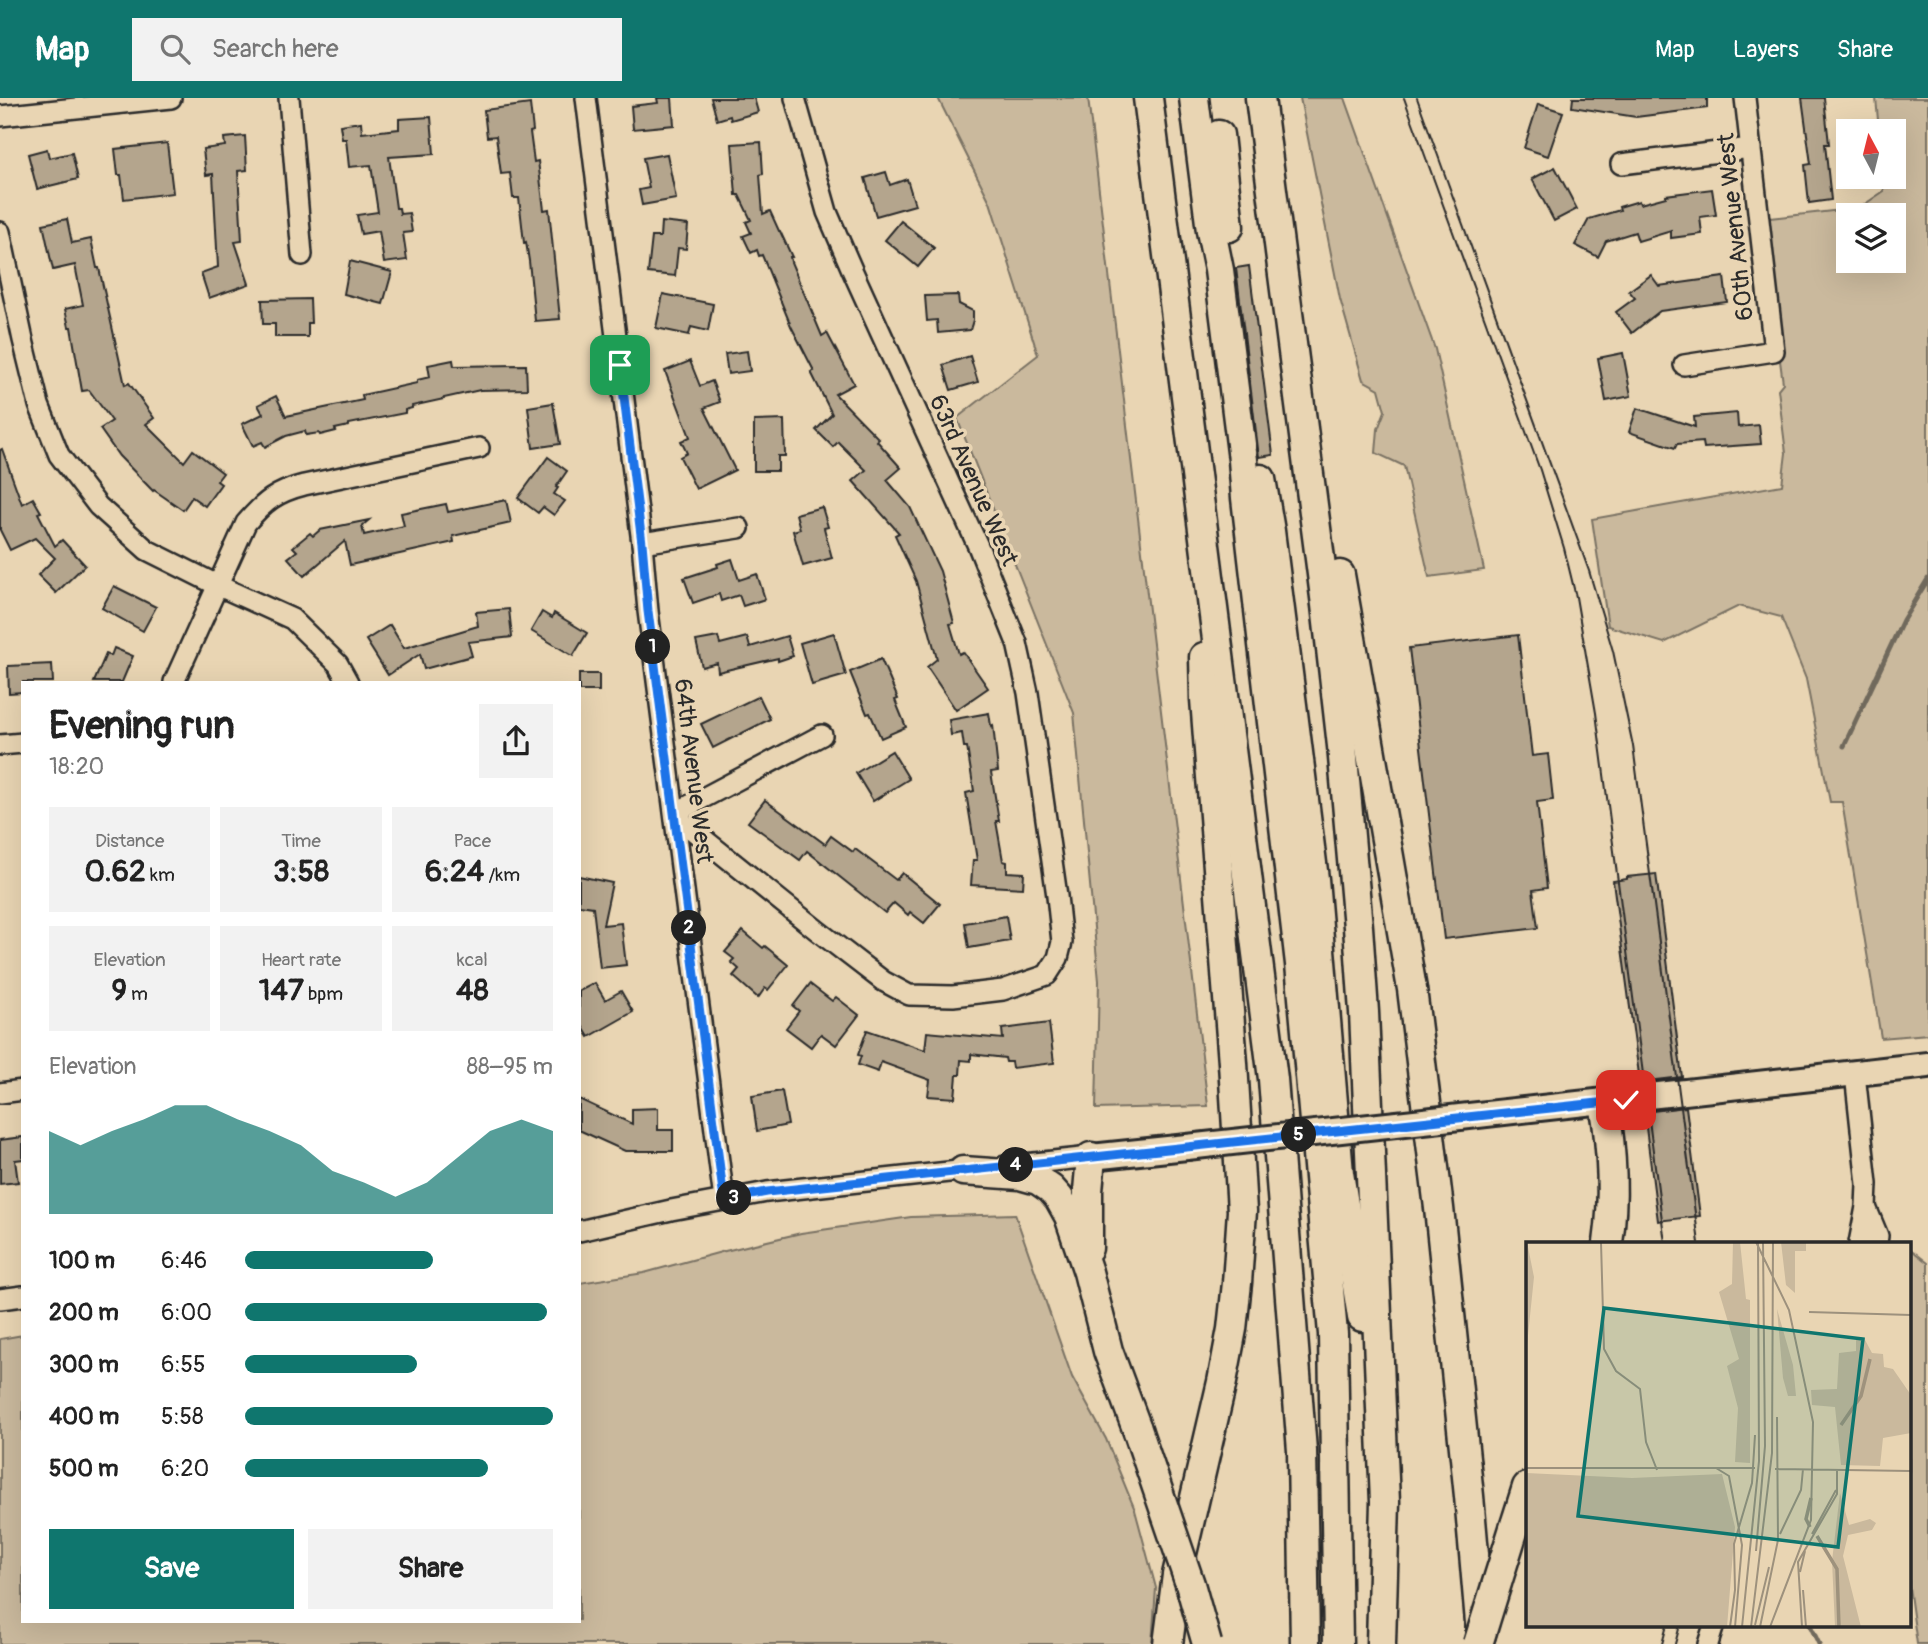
<!DOCTYPE html>
<html lang="en">
<head>
<meta charset="utf-8">
<style>
  :root { --surface:#fff; --page:#f2f2f2; --text:#222; --muted:#767676; --accent:#0f766e }
  body { margin:0; font-family:Pangolin,sans-serif; background:var(--page); color:var(--text); height:100vh; display:flex; flex-direction:column; font-size:26px; white-space:nowrap }
  * { box-sizing:border-box; margin:0 }
  p { font-size:23px; color:var(--muted) }
  .icon { flex:none; width:38px; height:38px; fill:none; stroke:currentColor; stroke-width:2; stroke-linecap:round; stroke-linejoin:round }
  .map { position:relative; flex:1; overflow:hidden }
  .details { position:absolute; left:21px; top:583px; width:560px; height:942px; display:flex; flex-direction:column; background:var(--surface); border-radius:0px; box-shadow:0 7px 28px #0002 }
  .details>* { flex:none }
  .needle { width:46px; rotate:353deg }
  .buttons { position:absolute; left:1836px; top:21px; display:grid; gap:14px }
  .buttons a { display:grid; place-items:center; width:70px; height:70px; border-radius:0px; background:var(--surface); box-shadow:0 7px 28px #0002; font-size:35px }
  .pin { position:absolute; display:grid; place-items:center; width:60px; height:60px; color:#fff; margin:-30px; border-radius:14px; box-shadow:0 4px 10px #0006 }
  .km { position:absolute; width:35px; height:35px; margin:-18px; border-radius:50%; background:#222; color:#fff; font-size:19px; line-height:35px; text-align:center }
  .round { display:grid; place-items:center; flex:none; width:74px; height:74px; border-radius:0px; background:var(--page) }
  .summary { display:flex; align-items:center; justify-content:space-between; height:119px; padding:0 28px }
  h1 { font-size:38px; font-weight:700; line-height:52px }
  .stats { display:grid; grid-template-columns:repeat(3,1fr); gap:10px; height:119px; padding:7px 28px }
  .stats div { display:grid; align-content:center; border-radius:0px; background:var(--page); text-align:center }
  .stats b { font-size:30px; font-weight:700 }
  .stats small { font-size:19px; font-weight:400 }
  .stats p { font-size:19px }
  .chart { height:196px; padding:14px 28px }
  .chart p { display:flex; justify-content:space-between }
  .chart svg { width:100%; height:126px; margin-top:7px; fill:var(--accent); opacity:.7 }
  .cta { display:flex; gap:14px; margin-top:auto; padding:14px 28px }
  .cta a { flex:1; height:80px; border-radius:0px; background:var(--accent); color:#fff; font-size:28px; font-weight:700; line-height:80px; text-align:center }
  .cta a+a { background:var(--page); color:var(--text) }
  ul { padding:0 28px; list-style:none; font-size:23px }
  li { display:grid; grid-template-columns:112px 84px 1fr; align-items:center; height:52px }
  li i { height:18px; border-radius:9px; background:var(--accent) }
  header { display:flex; align-items:center; gap:42px; box-sizing:border-box; height:98px; padding:0 35px; background:var(--accent); color:#fff }
  header strong { font-size:33px }
  nav { display:flex; gap:38px; margin-inline-start:auto; font-size:24px }
  .search { width:490px; height:63px; background:var(--page); display:flex; align-items:center; gap:18px; box-sizing:border-box; padding:0 24px; border-radius:0px; color:var(--muted); font-size:26px }
  .map>svg:first-child { display:block }
  .green { fill:#cab99d; stroke:#7a7264; stroke-width:2; fill-rule:evenodd }
  .lines { fill:none; stroke-linecap:round; stroke-linejoin:round }
  .stream { stroke:#70695c; stroke-width:5 }
  .building { fill:#b4a58d; stroke:#2b2b2b; stroke-width:2 }
  .minor-casing { stroke:#2b2b2b; stroke-width:24 }
  .major-casing { stroke:#2b2b2b; stroke-width:30 }
  .highway-casing { stroke:#2b2b2b; stroke-width:33 }
  .minor { stroke:#e9d5b3; stroke-width:19 }
  .major { stroke:#e9d5b3; stroke-width:24 }
  .highway { stroke:#e9d5b3; stroke-width:28 }
  .tram { stroke:#2b2b2b; stroke-width:2 }
  .major-bridge-casing { stroke:#2b2b2b; stroke-width:30; stroke-linecap:butt }
  .highway-bridge-casing { stroke:#2b2b2b; stroke-width:33; stroke-linecap:butt }
  .major-bridge { stroke:#e9d5b3; stroke-width:24 }
  .highway-bridge { stroke:#e9d5b3; stroke-width:28 }
  .route-casing { stroke:#fff; stroke-width:14 }
  .route { stroke:#1a73e8; stroke-width:9 }
  .labels { text-anchor:middle; stroke-width:7; stroke-linejoin:round; paint-order:stroke }
  .street-label { font-size:24px; fill:#2b2b2b; stroke:#e9d5b3 }
  .inset-river { fill:none; stroke:#9e927d; stroke-width:3.5 }
  .inset-road { fill:none; stroke:#9d917d; stroke-width:2 }
  .view { fill:#0f766e; fill-opacity:0.15; stroke:#0f766e; stroke-width:3.5 }
  .inset-edge { fill:none; stroke:#2b2b2b; stroke-width:3.5 }
</style>
</head>
<body>
<header>
<strong>Map</strong>
<div class="search"><svg class="icon" aria-label="search" viewBox="0 0 24 24"><circle cx="10" cy="10" r="6"/><path d="M15 15l6 6"/></svg>Search here</div>
<nav><a>Map</a><a>Layers</a><a>Share</a></nav>
</header>
<div class="map">
<svg width="1928" height="1546" viewBox="0 0 1928 1546">
  <rect width="100%" height="100%" fill="#e9d5b3"/>
  <filter id="ink" filterUnits="userSpaceOnUse"><feTurbulence type="fractalNoise" baseFrequency=".0143" numOctaves="2"/><feDisplacementMap in="SourceGraphic" scale="14" xChannelSelector="R" yChannelSelector="G"/><feConvolveMatrix kernelMatrix="1 2 1 2 8 2 1 2 1" color-interpolation-filters="sRGB"/></filter>
  <g filter="url(#ink)">
    <g class="green">
      <path d="M938,0h150l120,1008 -112,3 3,-128 -25,-268 -117,-295 81,-63 -48,-153z"/>
      <path d="M1300,0h45l90,251 49,221 -55,7 -25,-111 -28,-13 2,-24 7,-18 -6,-22 -16,-9 -23,-81z"/>
      <path d="M1876,0h52v936l-47,4 -39,-236h-12l-24,-123 -25,-62 -42,-11 -75,37 -56,-17 -16,-107 190,-34 4,-32 -8,-64 5,-6 -22,-164 98,-11 25,-17 -1,-14h11v-46h-15zM1848,117h46v46h-46z"/>
      <path d="M1015,1116l57,163 34,62 29,71 21,78 -4,56h-1152v-305l23,-4v285h556v-337l65,-10 81,-22 76,-18 110,-16z"/>
      <path d="M1909,1150l19,15v381h-11l-8,-57z"/>
    </g>
    <g class="lines">
      <g class="stream">
        <path d="M1844,648l59,-126 25,-41"/>
        <path d="M1810,1527l9,19"/>
      </g>
    </g>
    <g class="building">
      <path d="M657,0h15l2,27 -41,4 -2,-23 27,-3z"/>
      <path d="M711,0h43l4,14 -27,8 -1,-4 -13,4z"/>
      <path d="M1573,0h134v10l-71,9 -64,-10z"/>
      <path d="M1802,0h22l5,46h-4l6,56 -22,3 -4,-38 6,-1z"/>
      <path d="M530,6l3,27 -3,1 4,30 4,-1 6,49 5,-1 11,110 -25,2 -6,-60 -3,-19 -2,1 -5,-45h-6l-3,-25 -9,1 -5,-38 -9,1 -3,-27z"/>
      <path d="M1538,6l25,8 -15,44 -24,-8z"/>
      <path d="M431,19l3,37 -45,3 7,51h3l1,6 9,-1 3,19 -9,1 4,27 -23,3 -5,-32 -18,3 -4,-19 21,-3 -7,-47 -22,2 -3,-28h-4l-2,-14 21,-3 1,11 37,-4v-10z"/>
      <path d="M245,38l2,34 -9,1 4,70 -7,1 14,42 -40,14 -8,-25 17,-6 -5,-93 -7,1 -3,-26 22,-3 -1,-8z"/>
      <path d="M761,44l2,32 -3,1 3,39 7,-3 9,20h1l12,26h-2l1,5 31,74 5,-3 27,51 -19,10 44,45 -2,2 24,27 -14,12 23,27 30,64 14,52 -4,1 9,30 4,-2 25,36 -32,22 -29,-43 10,-8 -21,-78 -21,-46 4,-2 -46,-52 13,-11 -28,-28 -5,5 -17,-17 16,-16 -21,-42 3,-1 -23,-45 -29,-71 -3,1 -2,-6 -6,3 -8,-17 8,-3 -5,-11 5,-2 -12,-25h-3l-4,-51z"/>
      <path d="M167,45l6,50 -49,6 -3,-24h-3l-3,-26z"/>
      <path d="M47,51l2,9 23,-5 6,26 -41,10 -9,-35z"/>
      <path d="M667,56l9,45 -34,6 -3,-15 10,-2 -6,-30z"/>
      <path d="M1555,69l22,42 -23,12 -22,-42z"/>
      <path d="M886,74l4,13 17,-6 8,26 -39,11 -11,-38z"/>
      <path d="M1712,91l4,26 -16,2 2,17 -31,4v-7l-33,10 -3,-9 -29,9 -8,16 -23,-12 14,-26 31,-9 -1,-3 20,-6 1,3 26,-7v-2z"/>
      <path d="M67,121l5,24 19,-4 6,29h2l26,117 4,-2 25,35 -8,6 38,38 9,-12 30,23 -6,8 4,3 -16,22 -13,-9 -9,13 -29,-20 -1,1 -34,-35 -19,-27 12,-8 -23,-31 -7,1 -11,-64h-2l-4,-18 18,-4 -8,-40 -22,5 -10,-46z"/>
      <path d="M901,123l33,27 -16,19 -33,-27z"/>
      <path d="M661,124l27,3 -2,24 -8,-1 -3,28 -27,-3 4,-36h8z"/>
      <path d="M350,163l42,11 -9,32 -39,-10z"/>
      <path d="M1249,168l24,189 -14,2 -23,-189z"/>
      <path d="M1651,177l8,11 65,-9 3,25 -67,9 -28,22 -16,-21 19,-14 -6,-7z"/>
      <path d="M663,196l50,10 -5,27 -17,-4 -2,8 -33,-7z"/>
      <path d="M958,197l1,9 14,7v9l-3,10 -32,3 -1,-13 -10,1 -2,-25z"/>
      <path d="M310,201l1,24h-3v14h-33v-13h-12l-1,-24z"/>
      <path d="M747,253l3,20 -22,3 -3,-20z"/>
      <path d="M1623,255l8,43 -25,5 -8,-43z"/>
      <path d="M970,258l8,26 -27,8 -8,-25z"/>
      <path d="M453,262l1,6 72,-1 1,24 -47,1 -36,8v1l-32,7v2l-7,2v3l-56,11v2l-14,3 1,2 -16,4 -1,-2 -13,2 -1,-4 -19,5 -21,11 -3,-5 -9,4 -11,-22 21,-10 -5,-9 18,-9 10,20 77,-16 -1,-5 55,-12v-3l13,-3 -2,-12z"/>
      <path d="M690,263l10,25 12,-5 8,21 -16,6 31,62 -39,19 -16,-32 7,-4 -6,-12 9,-4 -25,-66z"/>
      <path d="M553,305l7,41 -27,4 -5,-41z"/>
      <path d="M1637,310l58,19 -1,-10 43,-4 1,14 21,-2 2,19 -57,4 -1,-6 -26,2 -2,4 -46,-16z"/>
      <path d="M784,322l1,36h-7v15h-24v-50z"/>
      <path d="M2,351l20,55 11,-6 8,14 -3,1 17,33 7,-6 23,25 -29,28 -18,-18 17,-17 -20,-20 -25,12 -10,-20v-80z"/>
      <path d="M548,359l19,14 -11,16 2,1 -4,6 11,7 -11,14 -11,-8 -5,6 -20,-15z"/>
      <path d="M506,402l5,23 -58,13 1,6 -104,23 -5,-24 -41,35 -16,-18 9,-7 -4,-4 17,-14 3,3 7,-6 49,-10 -7,6 2,9 40,-9 -3,-13 45,-9 2,8z"/>
      <path d="M822,409l6,20 -4,1 8,30 -29,8 -10,-35 7,-2 -4,-15z"/>
      <path d="M732,461l7,21 18,-6 8,25 -22,7 -4,-11 -18,6 -2,-7 -26,9 -9,-25 34,-11 -1,-3z"/>
      <path d="M114,488l42,21 -13,24 -41,-23z"/>
      <path d="M509,511l3,28 -44,5 4,14 -48,13 -4,-15 -32,21 -22,-35 24,-15 14,23 74,-22 -2,-14z"/>
      <path d="M542,514l10,6 2,-5 33,20 -14,23 -42,-25z"/>
      <path d="M834,535l12,42 -34,10 -12,-42z"/>
      <path d="M1518,537l14,121 16,-2 5,46 -16,2 10,86 -14,2 5,38 -94,11 -35,-291z"/>
      <path d="M787,538l6,20 -15,5v-3l-60,14 -1,-9 -15,4 -6,-26 22,-4 2,7 27,-7 3,10z"/>
      <path d="M114,550l19,8 -11,26h-28l12,-28 5,2z"/>
      <path d="M881,561l17,40 -3,1 11,27 -25,11 -11,-25 -3,1 -17,-42z"/>
      <path d="M52,566l1,18h-30v10l-14,1 -1,-27z"/>
      <rect x="579" y="576" width="20" height="17"/>
      <path d="M759,598l11,23 -57,29 -12,-24z"/>
      <path d="M989,615l2,13 2,-1 5,46 -7,1 8,49h-3l7,40 4,1v10l17,1 -1,15 -52,-3 2,-25h4l-11,-67 8,-2 -7,-44h-3l-2,-14 -11,2 -2,-15z"/>
      <path d="M892,653l17,28 -36,22 -17,-28z"/>
      <path d="M765,702l60,44 6,-8 22,16 2,-3 41,31 6,-7 38,31 -16,19 -14,-11 -2,3 -14,-12 -9,10 -78,-62 -7,9 -52,-38z"/>
      <path d="M1656,776l26,203 -42,5 -27,-201 14,-2v-2z"/>
      <path d="M579,778l33,7 -9,42 18,-2 5,42 -26,3 -7,-61 -14,-2z"/>
      <path d="M1006,818l4,25 -41,7 -4,-25z"/>
      <path d="M743,833l20,17 2,-2 23,19 -20,25 -3,-2 -7,10 -25,-22 6,-7 -8,-7 3,-3 -9,-7z"/>
      <path d="M595,885l10,17 16,-9 12,21 -44,25 -10,-16v-30z"/>
      <path d="M810,886l22,17 4,-4 23,18 -23,30 -15,-11 -10,13 -25,-19 13,-17 -6,-5z"/>
      <path d="M1049,925l5,40 -42,5 -1,-6h-5l-1,-4 -34,-4v7l-10,-1 -1,15h-3l-2,23 -27,-2 2,-16 -49,-18 -3,10 -20,-7 3,-9 -3,-1 9,-25 58,20 2,-18 76,7 -1,-10z"/>
      <path d="M782,993l6,34 -31,6 -5,-35z"/>
      <path d="M579,1001l53,25v-15l26,-1v22h15v21h-48l-46,-21z"/>
      <path d="M1686,1009l14,109 -42,5 -14,-109z"/>
      <path d="M23,1039v22l-8,1 3,22 -18,2v-44z"/>
    </g>
    <g class="lines">
      <defs>
        <g id="minor">
          <path d="M289,0l13,157"/>
          <path d="M586,0l56,445 6,68 76,589"/>
          <path d="M0,18l171,-18"/>
          <path d="M1621,66l130,-16"/>
          <path d="M0,134l23,108 16,65 20,50 39,51 49,44 70,35 75,34 46,45 10,18"/>
          <path d="M1684,267l90,-14 -29,-253"/>
          <path d="M642,445l97,-15"/>
          <path d="M174,584l72,-159c18,-21 30,-31 58,-38l175,-37"/>
          <path d="M0,647l23,-2"/>
          <path d="M675,715l147,-78"/>
          <path d="M675,718l143,115 65,50 26,14 44,1 50,-6 44,-15 11,-17 4,-16 -5,-46 -29,-203 -11,-50 -39,-97 -125,-274 -26,-60 -32,-114"/>
          <path d="M1855,976l12,110 -1,23 -7,36"/>
          <path d="M0,995l23,-3"/>
          <path d="M1005,1068l86,-9"/>
          <path d="M1866,1109l12,29 -1,7"/>
          <path d="M579,1133l92,-21 96,-18 209,-23"/>
          <path d="M0,1201l23,-3"/>
          <path d="M1708,1546l6,-19"/>
        </g>
        <g id="major">
          <path d="M1460,1019l468,-52"/>
          <path d="M1091,1059l96,-10"/>
        </g>
        <g id="highway">
          <path d="M1148,0l125,981 29,372 3,193"/>
          <path d="M1194,0l17,133 8,39 24,190 3,38 54,466 33,370 5,310"/>
          <path d="M1260,0l66,507 16,141 16,181 6,85 21,490 -4,142"/>
          <path d="M1219,37l10,92"/>
          <path d="M1261,381l9,52 44,348 25,294 23,144"/>
          <path d="M1340,477l72,414 27,219 30,288 12,138"/>
          <path d="M1604,1004c8,47 11,93 4,141"/>
          <path d="M963,1073l57,4 18,5 13,9 8,9 10,18 19,56 20,79 29,78"/>
          <path d="M1088,1150v-57l3,-34"/>
          <path d="M1515,1427l12,-38"/>
          <path d="M1168,1546l9,-69 45,-193 10,-53 5,-46 5,-72 -9,-148 -28,-364 -1,-42"/>
        </g>
      </defs>
      <use href="#minor" class="minor-casing"/>
      <use href="#major" class="major-casing"/>
      <use href="#highway" class="highway-casing"/>
      <use href="#minor" class="minor"/>
      <use href="#major" class="major"/>
      <use href="#highway" class="highway"/>
      <g class="tram">
        <path d="M1404,0l136,372 24,78 12,49 20,116 69,530"/>
        <path d="M1417,0l172,473 24,80 20,95 66,497"/>
        <path d="M1662,1546l5,-19"/>
        <path d="M1675,1546l5,-19"/>
      </g>
      <defs>
        <path id="major-bridge" d="M1187,1049l273,-30"/>
        <g id="highway-bridge">
          <path d="M1137,1331l53,155 17,60"/>
          <path d="M1478,1546l37,-119"/>
        </g>
      </defs>
      <use href="#major-bridge" class="major-bridge-casing"/>
      <use href="#highway-bridge" class="highway-bridge-casing"/>
      <use href="#major-bridge" class="major-bridge"/>
      <use href="#highway-bridge" class="highway-bridge"/>
    </g>
  </g>
  <g class="lines" filter="url(#ink)">
    <defs>
      <path id="route" d="M620,267l22,178 6,68 76,589 43,-8 859,-92"/>
    </defs>
    <use href="#route" class="route-casing"/>
    <use href="#route" class="route"/>
  </g>
  <g class="labels">
    <g class="street-label">
      <text transform="translate(1735 129) rotate(-96)" y="8">60th Avenue West</text>
      <text transform="translate(974 382) rotate(66)" y="8">63rd Avenue West</text>
      <text transform="translate(694 673) rotate(83)" y="8">64th Avenue West</text>
    </g>
  </g>
  <g transform="translate(1526 1144)">
    <rect width="385" height="385" fill="#e9d5b3"/>
    <path d="M1,0l7,35 -8,78v-113zM207,0h7l6,57 4,1v163l-15,-1 3,-54 -11,-42 12,-7 -20,-67 13,-8zM255,0h25v9h-11v42l-9,-8zM251,67l16,56 3,31h-8l-5,-18zM330,95l8,1 8,15 11,1 1,13 9,2 18,26v38l-28,5 -3,28 -39,-1 -6,-58 -23,-2 -1,-15 26,-1 2,-36 17,-2zM0,231l106,5 90,-4 13,53 -8,100h-201zM314,251l9,32 21,-6 6,4 -4,7 -24,5 -5,21 18,71h-26l-3,-66z" fill="#cab99d"/>
    <path class="inset-river" d="M315,183l20,-29 9,-37M284,285l-4,-8 5,-21M291,294l20,33 2,58"/>
    <path class="inset-road" d="M75,0l3,107 12,22 24,18 6,53 11,28M230,0l33,68 24,112 -2,98 -41,107M283,70l102,3M0,226h207M190,226l13,8 13,69 -7,82M207,226h22M249,227l136,2M254,292l21,-44 2,-21M286,292l24,-44M230,309l9,-105 -2,-204M274,330l5,-21M277,348l3,37M229,383l14,-58M204,385l5,-37 -1,-46 18,-61 3,-48M216,385l17,-166 -1,-219M225,385l21,-174 1,-211M234,385l18,-87 -1,-123M276,385l-4,-65 39,-68v-25"/>
    <path class="view" d="M78,66l259,31 -25,208 -260,-31z"/>
    <rect width="385" height="385" class="inset-edge"/>
  </g>
</svg>
<div class="buttons">
<a><svg class="needle" viewBox="-14 -14 28 28"><path d="M0-13l5 13h-10z" fill="#e53935"/><path d="M0 13l5-13h-10z" fill="#767676"/></svg></a>
<a><svg class="icon" aria-label="layers" viewBox="0 0 24 24"><path d="M12 4l9 5-9 5-9-5zM3 14l9 5 9-5"/></svg></a>
</div>
<div class="pin" style="left:620px;top:267px;background:#1e9e55"><svg class="icon" aria-label="arrive" viewBox="0 0 24 24"><path d="M6 21V4h12l-3 4 3 4H6"/></svg></div>
<div class="pin" style="left:1626px;top:1002px;background:#d93025"><svg class="icon" aria-label="check" viewBox="0 0 24 24"><path d="M5 12l5 5 9-10"/></svg></div>
<b class="km" style="left:653px;top:549px">1</b>
<b class="km" style="left:689px;top:830px">2</b>
<b class="km" style="left:734px;top:1100px">3</b>
<b class="km" style="left:1016px;top:1067px">4</b>
<b class="km" style="left:1299px;top:1037px">5</b>
<section class="details">
<div class="summary"><div><h1>Evening run</h1><p>18:20</p></div><a class="round"><svg class="icon" aria-label="share" viewBox="0 0 24 24"><path d="M12 15V3M7 8l5-5 5 5M5 13v7h14v-7"/></svg></a></div>
<div class="stats">
<div><p>Distance</p><b>0.62<small> km</small></b></div>
<div><p>Time</p><b>3:58</b></div>
<div><p>Pace</p><b>6:24<small> /km</small></b></div>
</div>
<div class="stats">
<div><p>Elevation</p><b>9<small> m</small></b></div>
<div><p>Heart rate</p><b>147<small> bpm</small></b></div>
<div><p>kcal</p><b>48</b></div>
</div>
<div class="chart"><p><span>Elevation</span>88–95 m</p>
<svg viewBox="0 0 160 44" preserveAspectRatio="none"><path d="M0 44V15L10 20L20 15L30 11L40 6L50 6L60 11L70 15L80 20L90 29L100 33L110 38L120 33L130 24L140 15L150 11L160 15V44z"/></svg>
</div>
<ul>
<li><b>100 m</b>6:46<i style="width:61%"></i></li>
<li><b>200 m</b>6:00<i style="width:98%"></i></li>
<li><b>300 m</b>6:55<i style="width:56%"></i></li>
<li><b>400 m</b>5:58<i style="width:100%"></i></li>
<li><b>500 m</b>6:20<i style="width:79%"></i></li>
</ul>
<div class="cta"><a>Save</a><a>Share</a></div>
</section>
</div>
</body>
</html>
